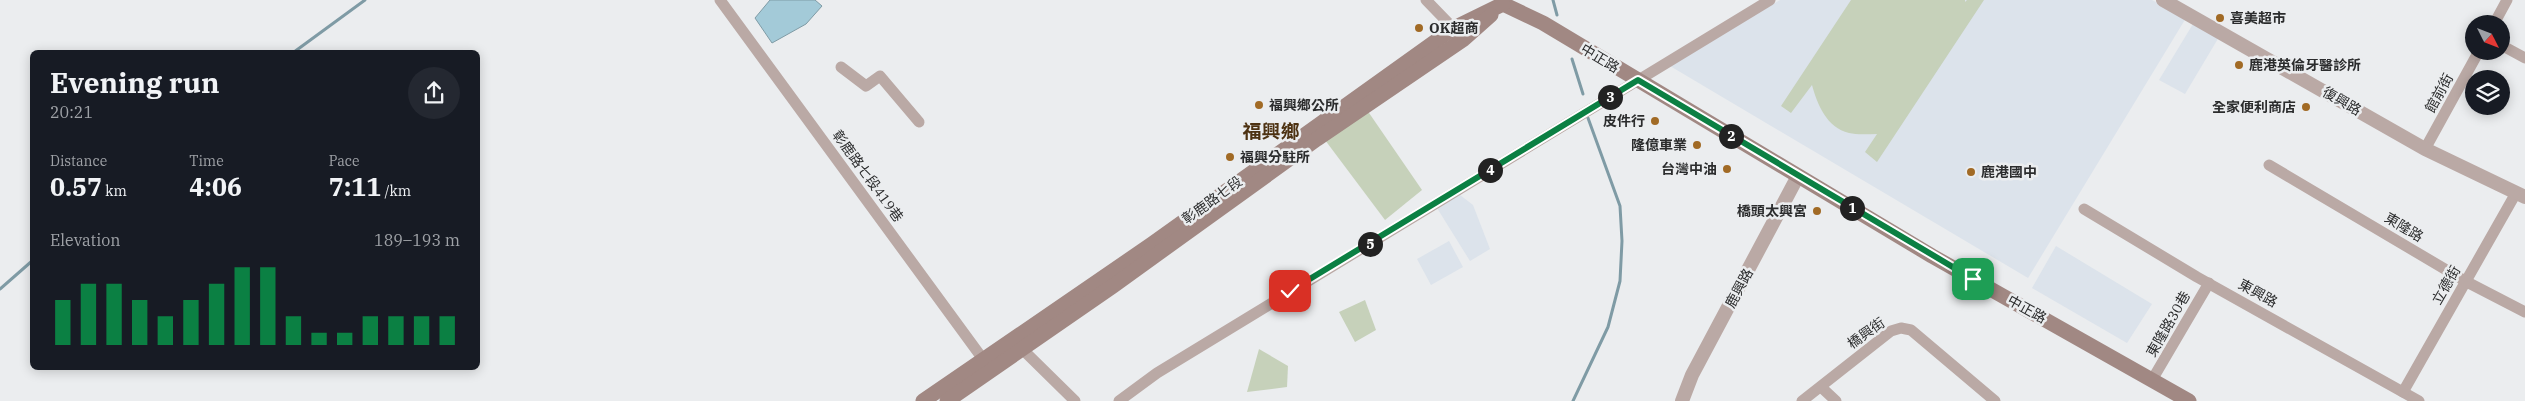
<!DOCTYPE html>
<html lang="en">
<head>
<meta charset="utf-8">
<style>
  :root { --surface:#171b24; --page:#242831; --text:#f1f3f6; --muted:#9ea1a6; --accent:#0b8043 }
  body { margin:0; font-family:"IBM Plex Serif","Noto Sans TC",serif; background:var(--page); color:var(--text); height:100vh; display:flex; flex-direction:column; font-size:19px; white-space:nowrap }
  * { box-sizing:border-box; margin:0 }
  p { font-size:16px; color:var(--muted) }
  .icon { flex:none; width:28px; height:28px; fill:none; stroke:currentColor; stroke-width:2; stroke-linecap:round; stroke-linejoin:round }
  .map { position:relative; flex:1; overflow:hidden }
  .drawer { position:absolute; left:30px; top:50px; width:450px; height:320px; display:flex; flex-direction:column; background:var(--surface); border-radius:8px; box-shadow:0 2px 12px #0003 }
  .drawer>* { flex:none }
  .needle { width:32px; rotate:132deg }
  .controls { position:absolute; left:2465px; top:15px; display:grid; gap:10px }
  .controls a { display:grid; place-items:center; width:45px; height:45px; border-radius:50%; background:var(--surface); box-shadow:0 2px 12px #0003; font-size:25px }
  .pin { position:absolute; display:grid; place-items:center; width:42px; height:42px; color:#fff; margin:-21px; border-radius:10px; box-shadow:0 2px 8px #0006 }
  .km { position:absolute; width:25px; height:25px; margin:-12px; border-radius:50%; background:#222; color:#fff; font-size:14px; line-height:25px; text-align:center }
  .round { display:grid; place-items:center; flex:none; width:52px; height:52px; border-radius:26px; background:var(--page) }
  .headline { display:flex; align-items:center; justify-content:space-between; height:85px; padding:0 20px }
  h1 { font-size:28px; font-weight:700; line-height:38px }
  .metrics { display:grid; grid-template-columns:repeat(3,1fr); gap:8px; height:85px; padding:5px 20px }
  .metrics div { display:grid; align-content:center }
  .metrics b { font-size:25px; font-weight:700 }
  .metrics small { font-size:14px; font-weight:400 }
  .metrics p { font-size:14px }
  .chart { height:140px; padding:10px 20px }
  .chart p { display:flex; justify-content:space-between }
  .chart svg { width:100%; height:90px; margin-top:5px; stroke:var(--accent); stroke-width:6 }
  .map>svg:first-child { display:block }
  .built { fill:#dce3eb }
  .green { fill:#c6d1ba }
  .water { fill:#a3cad8; stroke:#7f9ba5 }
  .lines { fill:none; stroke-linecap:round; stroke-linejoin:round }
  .stream { stroke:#7f9ba5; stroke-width:3 }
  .minor { stroke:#baa9a5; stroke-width:11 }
  .tertiary { stroke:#baa9a5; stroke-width:14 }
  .secondary { stroke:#a18883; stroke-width:15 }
  .route-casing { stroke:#fff; stroke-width:10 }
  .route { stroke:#0b8043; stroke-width:6 }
  .poi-dot { fill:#a16a25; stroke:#ebedef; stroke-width:2 }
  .labels { text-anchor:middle; stroke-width:5; stroke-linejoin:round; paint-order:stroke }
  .poi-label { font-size:14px; font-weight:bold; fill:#2b2c2d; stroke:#ebedef; text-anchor:start }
  .street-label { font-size:14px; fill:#2b2c2d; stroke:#ebedef }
  .district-label { font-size:19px; font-weight:bold; fill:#4d3212; stroke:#ebedef }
</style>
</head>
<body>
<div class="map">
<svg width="2525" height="401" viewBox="0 0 2525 401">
  <rect width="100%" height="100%" fill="#ebedef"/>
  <g class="built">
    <path d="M1780,0h372l34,18 -158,260 -358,-212z"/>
    <path d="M2196,19l23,18 -34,57 -26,-14z"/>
    <path d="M1460,195l13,10 17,44 -20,12 -33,-53z"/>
    <path d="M1449,241l14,26 -32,18 -14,-26z"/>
    <path d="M2056,246l96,58 -25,39 -95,-55z"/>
  </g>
  <g class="green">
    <path d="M1851,0h114v2l2,-2h17l-107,162 -12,-10 12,-18c-9,0 -20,1 -28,-1 -22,-5 -32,-29 -37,-48l-21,28 -10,-7z"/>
    <path d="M1367,110l55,80 -37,30 -60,-80z"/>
    <path d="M1365,300l11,30 -21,12 -16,-30z"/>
    <path d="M1259,349l29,17 -1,21 -40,5z"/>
  </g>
  <path class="water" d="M770,0h45l7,6 -16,18 -34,19 -17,-25z"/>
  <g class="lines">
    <g class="stream">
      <path d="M1553,0l4,15"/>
      <path d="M294,52l71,-52"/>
      <path d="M1572,59l11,35"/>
      <path d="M0,289l32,-28"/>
      <path d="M1573,401l35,-74 12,-46 2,-40 -2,-35 -32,-88"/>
    </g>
    <g class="minor">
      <path d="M720,0l268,366"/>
      <path d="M1426,0l32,33"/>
      <path d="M2494,24l13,-24"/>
      <path d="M2501,45l24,13"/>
      <path d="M841,67l25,19 14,-10 39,46"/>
      <path d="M2425,149l54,-98"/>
      <path d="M2269,165l196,116 60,31"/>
      <path d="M2084,209l113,68 222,124"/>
      <path d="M1018,345l57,56"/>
      <path d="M2152,380l57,-97"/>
      <path d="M1821,387l15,14"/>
      <path d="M2403,392l113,-199"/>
      <path d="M1119,401l38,-28 613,-373"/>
      <path d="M1802,401l89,-70 10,-3 10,2 84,71"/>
    </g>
    <g class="tertiary">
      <path d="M2163,0l262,149 100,48"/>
      <path d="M1682,401l10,-26 106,-199"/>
    </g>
    <g class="secondary">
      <path d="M1503,4l40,19 389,233 257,145"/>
      <path d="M923,401l229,-157 302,-216 49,-24"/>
      <path d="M947,401l166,-115 204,-147 147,-100 27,-24"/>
    </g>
  </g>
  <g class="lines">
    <defs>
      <path id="route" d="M1290,291l348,-211 335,199"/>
    </defs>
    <use href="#route" class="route-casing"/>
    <use href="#route" class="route"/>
  </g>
  <g class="poi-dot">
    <circle cx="2220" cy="18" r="5"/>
    <circle cx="1419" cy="28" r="5"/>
    <circle cx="2239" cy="65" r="5"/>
    <circle cx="1259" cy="105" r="5"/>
    <circle cx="2306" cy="107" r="5"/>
    <circle cx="1655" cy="121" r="5"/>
    <circle cx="1697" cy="145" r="5"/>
    <circle cx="1230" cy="157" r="5"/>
    <circle cx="1727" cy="169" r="5"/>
    <circle cx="1971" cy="172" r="5"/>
    <circle cx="1817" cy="211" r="5"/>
  </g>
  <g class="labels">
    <g class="poi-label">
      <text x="2230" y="23">喜美超市</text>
      <text x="1429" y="33">OK超商</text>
      <text x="2249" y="70">鹿港英倫牙醫診所</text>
      <text x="1269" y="110">福興鄉公所</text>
      <text x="2296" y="112" text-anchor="end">全家便利商店</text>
      <text x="1645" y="126" text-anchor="end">皮件行</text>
      <text x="1687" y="150" text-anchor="end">隆億車業</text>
      <text x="1240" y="162">福興分駐所</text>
      <text x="1717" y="174" text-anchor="end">台灣中油</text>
      <text x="1981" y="177">鹿港國中</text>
      <text x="1807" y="216" text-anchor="end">橋頭太興宮</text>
    </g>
    <g class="street-label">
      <text transform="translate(1600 58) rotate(31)" y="5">中正路</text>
      <text transform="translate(2439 93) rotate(-61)" y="5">館前街</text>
      <text transform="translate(2342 101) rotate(30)" y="5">復興路</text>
      <text transform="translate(868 176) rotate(54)" y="5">彰鹿路七段419巷</text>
      <text transform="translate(1212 200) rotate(-36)" y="5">彰鹿路七段</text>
      <text transform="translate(2404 227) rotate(31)" y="5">東隆路</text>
      <text transform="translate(2446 285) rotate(-60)" y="5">立德街</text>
      <text transform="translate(1739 288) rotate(-62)" y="5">鹿興路</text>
      <text transform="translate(2258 293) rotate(29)" y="5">東興路</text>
      <text transform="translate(2027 309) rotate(29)" y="5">中正路</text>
      <text transform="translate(2168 324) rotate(-60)" y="5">東隆路30巷</text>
      <text transform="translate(1866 333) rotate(-35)" y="5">橋興街</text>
    </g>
    <g class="district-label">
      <text x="1271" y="138">福興鄉</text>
    </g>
  </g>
</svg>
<div class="controls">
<a><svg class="needle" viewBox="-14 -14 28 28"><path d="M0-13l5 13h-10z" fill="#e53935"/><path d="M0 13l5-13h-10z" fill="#9ea1a6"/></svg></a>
<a><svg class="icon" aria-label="layers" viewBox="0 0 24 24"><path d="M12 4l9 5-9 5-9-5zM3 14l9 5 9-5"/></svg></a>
</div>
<div class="pin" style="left:1973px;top:279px;background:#1e9e55"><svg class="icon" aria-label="arrive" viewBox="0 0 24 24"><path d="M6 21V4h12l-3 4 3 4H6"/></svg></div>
<div class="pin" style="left:1290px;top:291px;background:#d93025"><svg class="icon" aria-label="check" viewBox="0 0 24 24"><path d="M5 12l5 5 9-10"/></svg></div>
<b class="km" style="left:1852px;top:208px">1</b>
<b class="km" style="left:1731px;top:136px">2</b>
<b class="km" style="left:1610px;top:97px">3</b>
<b class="km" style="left:1490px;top:170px">4</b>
<b class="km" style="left:1370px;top:244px">5</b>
<section class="drawer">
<div class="headline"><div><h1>Evening run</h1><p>20:21</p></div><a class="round"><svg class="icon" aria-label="share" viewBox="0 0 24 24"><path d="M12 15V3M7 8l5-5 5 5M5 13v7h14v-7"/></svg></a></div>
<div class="metrics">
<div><p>Distance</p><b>0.57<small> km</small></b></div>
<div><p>Time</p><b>4:06</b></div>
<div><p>Pace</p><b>7:11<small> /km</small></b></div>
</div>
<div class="chart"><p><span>Elevation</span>189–193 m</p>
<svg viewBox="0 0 160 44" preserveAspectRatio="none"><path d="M5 44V22M15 44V14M25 44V14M35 44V22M45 44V30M55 44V22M65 44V14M75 44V6M85 44V6M95 44V30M105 44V38M115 44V38M125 44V30M135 44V30M145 44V30M155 44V30"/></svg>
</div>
</section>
</div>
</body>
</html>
